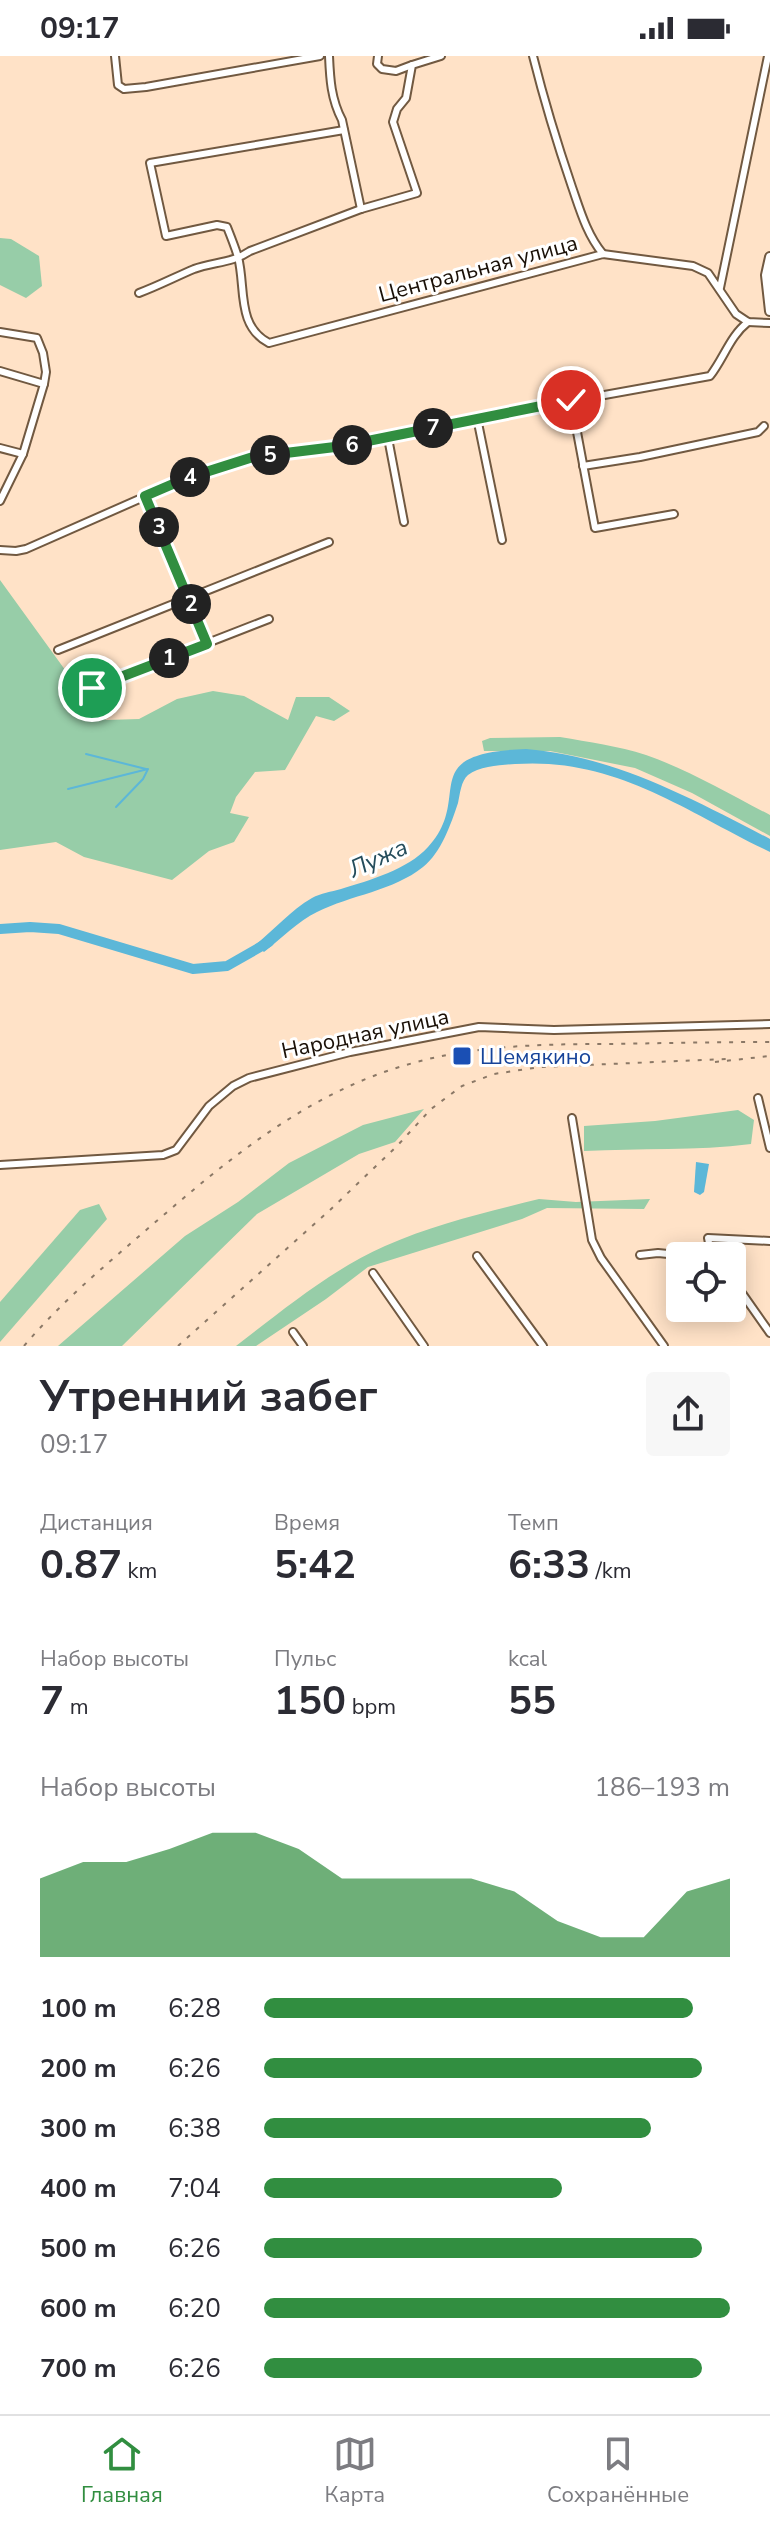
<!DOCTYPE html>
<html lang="ru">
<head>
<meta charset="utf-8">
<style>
  :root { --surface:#fff; --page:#f7f7f7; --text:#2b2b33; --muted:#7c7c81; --line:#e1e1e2; --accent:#318e40 }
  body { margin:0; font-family:"Nunito Sans",sans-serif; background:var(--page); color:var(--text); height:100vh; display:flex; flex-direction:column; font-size:30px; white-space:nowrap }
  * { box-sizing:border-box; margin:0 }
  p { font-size:26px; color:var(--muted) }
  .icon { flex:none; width:44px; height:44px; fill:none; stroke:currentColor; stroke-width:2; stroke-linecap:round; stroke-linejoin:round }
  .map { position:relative; height:1290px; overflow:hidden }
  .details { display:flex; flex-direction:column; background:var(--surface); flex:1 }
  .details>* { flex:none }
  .fabs { position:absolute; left:666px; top:1186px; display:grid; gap:16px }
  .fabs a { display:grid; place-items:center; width:80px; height:80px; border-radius:8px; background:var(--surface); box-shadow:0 4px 20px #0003; font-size:40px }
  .pin { position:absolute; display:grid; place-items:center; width:68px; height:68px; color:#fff; margin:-34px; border:4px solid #fff; border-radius:50%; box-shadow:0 2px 8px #0007 }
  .km { position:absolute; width:40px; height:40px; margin:-20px; border-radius:50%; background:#222; color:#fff; font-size:22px; line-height:40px; text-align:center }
  .round { display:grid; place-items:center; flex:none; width:84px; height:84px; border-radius:8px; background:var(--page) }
  .headline { display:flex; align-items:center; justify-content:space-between; height:136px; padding:0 40px }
  h1 { font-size:44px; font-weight:700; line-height:60px }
  .stats { display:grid; grid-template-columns:repeat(3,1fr); gap:12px; height:136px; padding:8px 40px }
  .stats div { display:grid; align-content:center }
  .stats b { font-size:40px; font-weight:700 }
  .stats small { font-size:22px; font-weight:400 }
  .stats p { font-size:22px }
  .chart { height:224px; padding:16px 40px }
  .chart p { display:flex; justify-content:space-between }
  .chart svg { width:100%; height:144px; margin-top:8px; fill:var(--accent); opacity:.7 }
  ul { padding:0 40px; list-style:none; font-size:26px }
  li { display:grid; grid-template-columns:128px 96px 1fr; align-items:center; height:60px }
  li i { height:20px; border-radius:10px; background:var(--accent) }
  .status { display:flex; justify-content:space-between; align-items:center; height:56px; padding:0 40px; background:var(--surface); direction:ltr }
  .status svg { height:22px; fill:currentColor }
  .tab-bar { display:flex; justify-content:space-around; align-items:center; height:112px; border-top:2px solid var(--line); background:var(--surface); font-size:22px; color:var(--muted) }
  .tab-bar a { display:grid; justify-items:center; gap:4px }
  .tab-bar .selected { color:var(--accent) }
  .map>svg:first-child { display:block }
  .green { fill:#97cda8 }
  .water { fill:#5cb7d8 }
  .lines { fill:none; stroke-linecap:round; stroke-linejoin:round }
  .stream { stroke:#5cb7d8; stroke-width:2 }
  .river { stroke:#5cb7d8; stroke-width:10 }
  .minor-casing { stroke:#715941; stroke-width:10 }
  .tertiary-casing { stroke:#715941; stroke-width:12 }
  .minor { stroke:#fff; stroke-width:6 }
  .tertiary { stroke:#fff; stroke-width:8 }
  .rail { stroke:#8b7866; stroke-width:2; stroke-dasharray:4 8; stroke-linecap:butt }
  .route-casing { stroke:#fff; stroke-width:16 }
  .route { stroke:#318e40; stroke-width:10 }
  .transit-dot { fill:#1a4fb4; stroke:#fff; stroke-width:3 }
  .labels { text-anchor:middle; stroke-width:6; stroke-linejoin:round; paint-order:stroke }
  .street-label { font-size:22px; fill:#1a1007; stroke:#fff }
  .transit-label { font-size:22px; fill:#164399; stroke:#fff; text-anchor:start }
  .water-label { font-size:24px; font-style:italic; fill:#254d5c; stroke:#fff }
</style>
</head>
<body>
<div class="status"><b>09:17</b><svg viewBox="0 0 49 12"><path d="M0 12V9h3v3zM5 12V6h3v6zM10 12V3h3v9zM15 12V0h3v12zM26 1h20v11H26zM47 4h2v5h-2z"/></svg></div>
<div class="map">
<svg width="770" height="1290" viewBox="0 0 770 1290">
  <rect width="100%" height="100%" fill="#ffe2c7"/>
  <g class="green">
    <path d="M0,182l11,1 28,17 3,30 -16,12 -26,-13z"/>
    <path d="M0,524l76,105 30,35 33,-1 38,-20 36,-8 31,5 44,24 8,-23h33l21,14 -16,10 -18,-5 -31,54 -30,2 -19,25 -6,16 19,4 -15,25 -25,9 -37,29 -88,-23 -28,-15 -56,8z"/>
    <path d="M560,681c29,5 58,9 86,18 43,15 83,39 124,60v21l-78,-43 -57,-25 -85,-17h-66l-2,-10 8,-3z"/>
    <path d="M424,1053l-29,33 -36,12 -102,60 -135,132h-64l127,-110 53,-34 51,-39 74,-38z"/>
    <path d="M738,1054l16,10 -3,24c-55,7 -111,4 -167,7v-25l71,-5z"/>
    <path d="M539,1143l37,3 74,-3 -6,10 -97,-1 -25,11 -154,48 -42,32 -70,47h-20c47,-36 95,-76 149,-100 49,-22 102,-34 154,-47z"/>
    <path d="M99,1148l8,15 -107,123v-40l80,-92z"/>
  </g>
  <g class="water">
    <path d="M526,693c88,7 167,50 244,90v13c-85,-41 -155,-95 -255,-88 -13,1 -35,2 -47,11 -7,6 -8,19 -10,28 -7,21 -17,50 -35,64 -30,24 -72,28 -106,45 -19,9 -36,27 -53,40l-9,-7c19,-15 36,-35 57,-47 9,-5 19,-6 29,-9 29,-9 66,-19 87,-42 47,-50 -16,-94 98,-98z"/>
    <path d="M696,1106l13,2 -5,28 -4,3 -6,-3z"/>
  </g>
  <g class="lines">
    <g class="stream">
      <path d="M86,698l60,15"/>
      <path d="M68,733l80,-20 -5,10 -27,28"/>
    </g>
    <path class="river" d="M0,873l30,-2 29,2 134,40 34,-3 42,-24"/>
    <defs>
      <g id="minor">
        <path d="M115,0l3,29 6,4 22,-2 174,-31"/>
        <path d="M329,0c1,23 2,43 13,64l19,89"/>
        <path d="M378,0l-1,8 5,5 14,2 16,-6"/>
        <path d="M533,0c11,44 24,87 39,131 8,23 15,48 31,67"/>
        <path d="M344,74l-194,33 16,73 51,-11 10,2c4,10 8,20 11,30 8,30 -2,69 31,86l334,-89 90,12 15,7 28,41 12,8 22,1"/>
        <path d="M720,232l48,-232"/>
        <path d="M139,237c19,-7 36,-16 55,-24 19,-7 39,-6 56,-18l111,-42 56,-16 -24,-71 4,-13 9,-11 6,-33 29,-9"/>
        <path d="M0,276l37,6 6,15 3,19 -2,12 -21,70 -23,47"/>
        <path d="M0,315l44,13"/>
        <path d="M571,344l24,128 79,-14"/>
        <path d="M477,362l25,122"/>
        <path d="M388,382l16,84"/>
        <path d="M0,392l23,6"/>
        <path d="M583,410l57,-9 118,-25 6,-6"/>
        <path d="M145,440l62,148"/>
        <path d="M0,494l16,1 10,-2 161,-71 66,-21 135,-19 89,-20 233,-42c14,-18 20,-40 38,-54"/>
        <path d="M58,594l271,-108"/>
        <path d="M92,632l177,-69"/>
        <path d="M758,1042l12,50"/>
        <path d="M572,1062l20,122 9,18 63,88"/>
        <path d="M0,1109l163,-10 13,-5 33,-44 24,-20 16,-8 101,-26 129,-25 75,3 216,-6"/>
        <path d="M640,1199l18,-2 20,2 32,-7 -2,-10 62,3"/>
        <path d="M477,1200l66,90"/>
        <path d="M373,1217l51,73"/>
        <path d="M732,1223l38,54"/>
        <path d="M293,1276l10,14"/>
      </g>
      <path id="tertiary" d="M770,201l-4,18 4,36"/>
    </defs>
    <use href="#minor" class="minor-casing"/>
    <use href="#tertiary" class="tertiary-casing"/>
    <use href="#minor" class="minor"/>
    <use href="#tertiary" class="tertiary"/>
    <g class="rail">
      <path d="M715,1006l55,-6"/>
      <path d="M24,1290c38,-45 83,-82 128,-121 79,-68 158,-134 261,-162 64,-18 133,-19 199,-19 53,-1 105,-2 158,-2"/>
      <path d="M178,1290l152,-136 67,-64 34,-37 31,-23 32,-12 46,-7 186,-8"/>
    </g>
  </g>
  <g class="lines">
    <defs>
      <path id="route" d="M92,632l115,-44 -62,-148 42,-18 66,-21 90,-11 228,-46"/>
    </defs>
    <use href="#route" class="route-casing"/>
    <use href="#route" class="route"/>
  </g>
  <rect class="transit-dot" x="452" y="990" width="20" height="20" rx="4"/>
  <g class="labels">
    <g class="street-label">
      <text transform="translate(478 212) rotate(-15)" y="8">Центральная улица</text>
      <text transform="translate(365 977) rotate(-12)" y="8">Народная улица</text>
    </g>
    <g class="transit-label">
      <text x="480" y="1008">Шемякино</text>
    </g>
    <g class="water-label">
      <text transform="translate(378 802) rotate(-24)" y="8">Лужа</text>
    </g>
  </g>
</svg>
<div class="fabs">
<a><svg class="icon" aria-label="locate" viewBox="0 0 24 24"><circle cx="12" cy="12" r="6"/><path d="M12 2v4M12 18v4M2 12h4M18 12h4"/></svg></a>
</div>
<div class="pin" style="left:92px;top:632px;background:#1e9e55"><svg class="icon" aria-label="arrive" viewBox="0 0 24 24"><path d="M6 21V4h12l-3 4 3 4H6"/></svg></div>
<div class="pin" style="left:571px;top:344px;background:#d93025"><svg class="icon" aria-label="check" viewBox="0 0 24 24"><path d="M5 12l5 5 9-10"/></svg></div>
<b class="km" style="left:169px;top:602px">1</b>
<b class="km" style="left:191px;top:548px">2</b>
<b class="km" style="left:159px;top:471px">3</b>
<b class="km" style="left:190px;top:421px">4</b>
<b class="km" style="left:270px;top:399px">5</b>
<b class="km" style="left:352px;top:389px">6</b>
<b class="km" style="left:433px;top:372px">7</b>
</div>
<section class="details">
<div class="headline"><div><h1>Утренний забег</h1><p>09:17</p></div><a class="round"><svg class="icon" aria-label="share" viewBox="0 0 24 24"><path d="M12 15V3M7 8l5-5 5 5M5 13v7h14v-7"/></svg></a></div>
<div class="stats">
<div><p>Дистанция</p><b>0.87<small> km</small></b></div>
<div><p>Время</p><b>5:42</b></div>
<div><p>Темп</p><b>6:33<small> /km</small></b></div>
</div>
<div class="stats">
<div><p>Набор высоты</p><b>7<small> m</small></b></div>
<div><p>Пульс</p><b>150<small> bpm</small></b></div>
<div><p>kcal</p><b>55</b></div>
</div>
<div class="chart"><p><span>Набор высоты</span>186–193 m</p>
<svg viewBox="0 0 160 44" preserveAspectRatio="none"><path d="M0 44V20L10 15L20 15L30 11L40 6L50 6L60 11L70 20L80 20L90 20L100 20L110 24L120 33L130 38L140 38L150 24L160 20V44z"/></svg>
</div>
<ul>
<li><b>100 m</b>6:28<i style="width:92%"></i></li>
<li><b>200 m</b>6:26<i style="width:94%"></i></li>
<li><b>300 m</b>6:38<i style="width:83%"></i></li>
<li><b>400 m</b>7:04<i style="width:64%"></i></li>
<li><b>500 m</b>6:26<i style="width:94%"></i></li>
<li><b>600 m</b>6:20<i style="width:100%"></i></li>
<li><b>700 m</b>6:26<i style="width:94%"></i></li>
</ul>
</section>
<nav class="tab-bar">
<a class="selected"><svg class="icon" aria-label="home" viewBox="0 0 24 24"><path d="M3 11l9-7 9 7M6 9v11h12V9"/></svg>Главная</a>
<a><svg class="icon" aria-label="map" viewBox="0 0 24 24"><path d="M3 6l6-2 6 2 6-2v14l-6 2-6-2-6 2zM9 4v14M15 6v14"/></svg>Карта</a>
<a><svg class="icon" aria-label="saved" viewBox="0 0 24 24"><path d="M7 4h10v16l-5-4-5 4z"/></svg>Сохранённые</a>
</nav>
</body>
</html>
